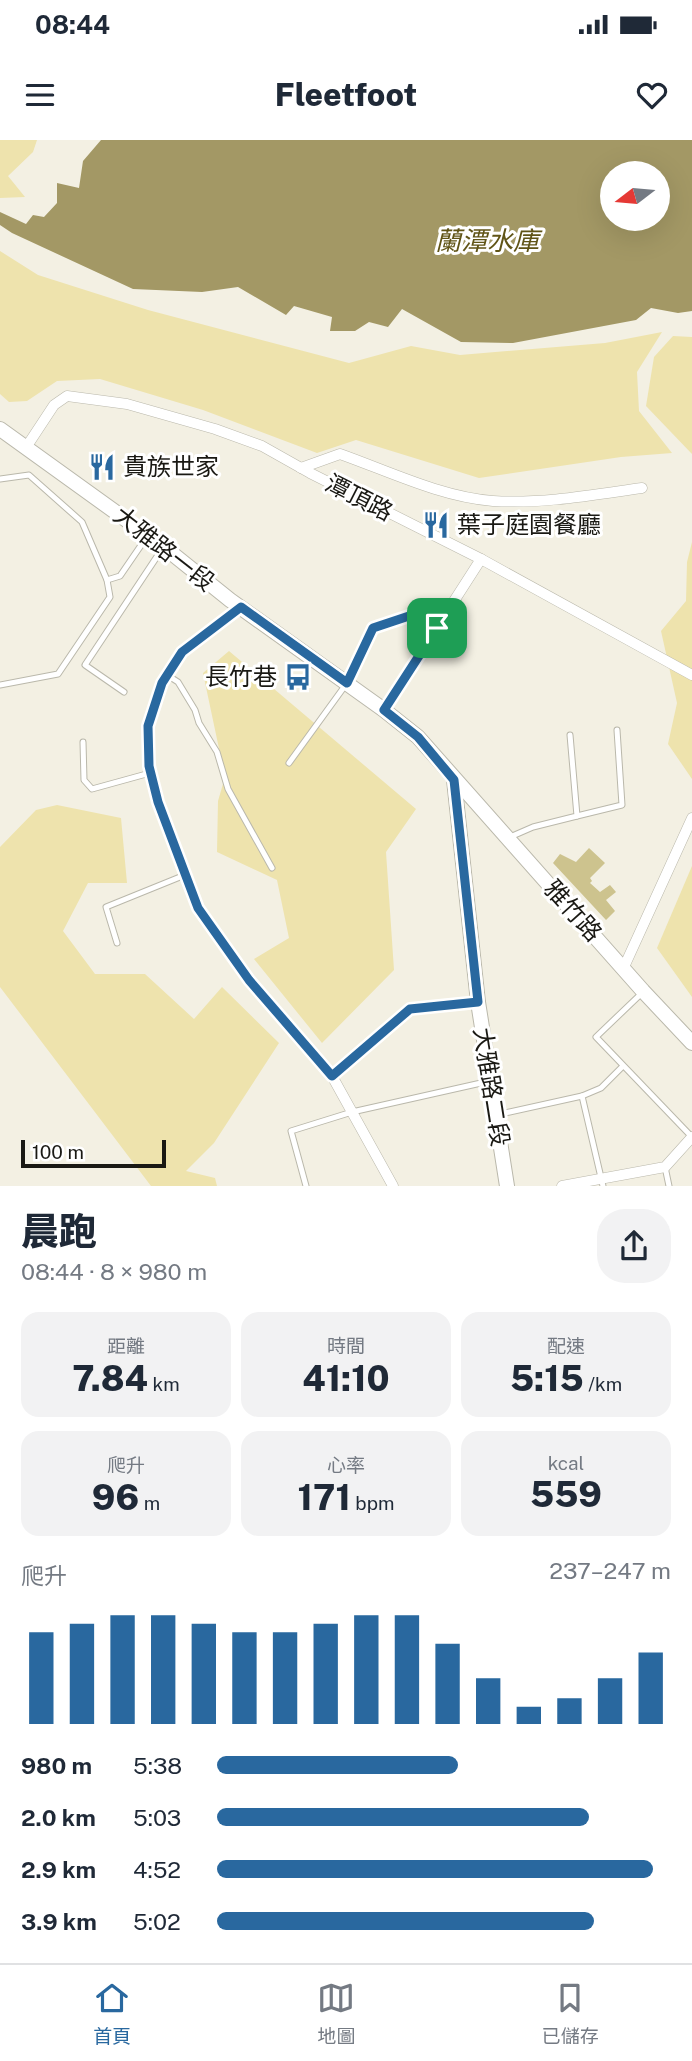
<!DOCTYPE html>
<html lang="zh-TW">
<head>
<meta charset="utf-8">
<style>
  :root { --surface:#fff; --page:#f2f2f3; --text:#1f2937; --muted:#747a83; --line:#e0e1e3; --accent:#29689f }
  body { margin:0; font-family:"Public Sans","Noto Sans TC",sans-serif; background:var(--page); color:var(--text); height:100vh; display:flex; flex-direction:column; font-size:26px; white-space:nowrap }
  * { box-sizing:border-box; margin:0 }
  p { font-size:23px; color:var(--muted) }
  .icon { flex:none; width:38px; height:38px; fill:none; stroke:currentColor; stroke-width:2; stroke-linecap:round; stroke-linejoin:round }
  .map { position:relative; height:1046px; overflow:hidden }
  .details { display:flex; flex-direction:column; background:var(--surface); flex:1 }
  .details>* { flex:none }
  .needle { width:46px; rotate:254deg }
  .tools { position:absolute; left:600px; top:21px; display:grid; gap:14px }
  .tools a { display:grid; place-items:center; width:70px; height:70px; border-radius:50%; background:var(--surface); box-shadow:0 7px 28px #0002; font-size:35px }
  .scale { position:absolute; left:21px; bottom:18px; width:145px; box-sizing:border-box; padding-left:7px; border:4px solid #1a1914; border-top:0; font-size:19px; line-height:24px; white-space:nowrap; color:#1a1914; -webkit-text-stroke:5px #fff; paint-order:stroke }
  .pin { position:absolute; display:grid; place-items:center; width:60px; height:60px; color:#fff; margin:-30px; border-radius:14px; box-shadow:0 4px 10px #0006 }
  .round { display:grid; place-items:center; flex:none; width:74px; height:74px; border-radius:28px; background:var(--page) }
  .summary { display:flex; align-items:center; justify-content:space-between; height:119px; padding:0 21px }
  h1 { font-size:38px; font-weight:800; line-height:52px }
  .figures { display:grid; grid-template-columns:repeat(3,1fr); gap:10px; height:119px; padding:7px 21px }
  .figures div { display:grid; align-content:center; border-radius:18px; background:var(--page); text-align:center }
  .figures b { font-size:35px; font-weight:800 }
  .figures small { font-size:19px; font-weight:400 }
  .figures p { font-size:19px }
  .chart { height:196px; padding:14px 21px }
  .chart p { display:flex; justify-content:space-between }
  .chart svg { width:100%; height:126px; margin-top:7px; stroke:var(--accent); stroke-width:6 }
  ul { padding:0 21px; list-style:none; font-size:23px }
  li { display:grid; grid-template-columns:112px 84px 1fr; align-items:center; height:52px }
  li i { height:18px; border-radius:9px; background:var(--accent) }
  .status { display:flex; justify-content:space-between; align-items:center; height:49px; padding:0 35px; background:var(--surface); direction:ltr }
  .status svg { height:19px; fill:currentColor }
  header { display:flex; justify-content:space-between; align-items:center; height:91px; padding:0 21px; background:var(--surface); font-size:32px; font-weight:800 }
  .tabs { display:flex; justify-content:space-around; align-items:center; height:98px; border-top:2px solid var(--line); background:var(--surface); font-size:19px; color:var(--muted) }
  .tabs a { display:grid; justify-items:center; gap:4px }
  .tabs .current { color:var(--accent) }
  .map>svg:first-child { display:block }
  .green { fill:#eee3ad }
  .water { fill:#a39865; fill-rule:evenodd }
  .building { fill:#cdc38e }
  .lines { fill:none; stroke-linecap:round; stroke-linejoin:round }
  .lane-casing { stroke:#bab8ab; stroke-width:7 }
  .street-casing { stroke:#bab8ab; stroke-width:11 }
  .secondary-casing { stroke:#bab8ab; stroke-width:16 }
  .lane { stroke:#fff; stroke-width:5 }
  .street { stroke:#fff; stroke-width:10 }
  .secondary { stroke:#fff; stroke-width:14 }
  .route-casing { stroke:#fff; stroke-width:14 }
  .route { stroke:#29689f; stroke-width:9 }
  .labels { text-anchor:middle; stroke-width:6; stroke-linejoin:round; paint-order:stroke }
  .poi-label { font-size:24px; fill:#1a1914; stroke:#fff; text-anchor:start }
  .street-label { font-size:24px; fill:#1a1914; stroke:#fff }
  .water-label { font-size:26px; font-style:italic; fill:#605416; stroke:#fff }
</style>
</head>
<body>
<div class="status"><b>08:44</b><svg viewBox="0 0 49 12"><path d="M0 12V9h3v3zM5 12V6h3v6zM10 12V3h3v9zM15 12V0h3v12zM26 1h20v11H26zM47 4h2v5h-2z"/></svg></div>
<header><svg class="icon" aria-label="menu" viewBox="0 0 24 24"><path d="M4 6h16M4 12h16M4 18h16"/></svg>Fleetfoot<svg class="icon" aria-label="heart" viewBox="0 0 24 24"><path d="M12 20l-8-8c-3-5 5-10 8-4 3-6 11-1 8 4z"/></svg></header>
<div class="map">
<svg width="692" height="1046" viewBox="0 0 692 1046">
  <rect width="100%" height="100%" fill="#f3f0e3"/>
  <g class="green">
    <path d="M0,0h37l-4,12 -25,24 17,21 -25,1z"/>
    <path d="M0,111l38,24 110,35 201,53 62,-17 49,9 145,-12 57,-11 -25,40 2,39 33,42 -51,4 -142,21 -123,-38 -39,13 -114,-43 -103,-31 -43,2 -30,20 -18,1 -9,-8z"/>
    <path d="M673,196l19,1v117l-46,-48 8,-49z"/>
    <path d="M692,402v237l-24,-35 9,-41 -16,-72 25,-30 1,-39z"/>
    <path d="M229,511l187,158 -30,43 8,118 -72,73 -68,-84 35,-21 -12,-58 -60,-28 1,-51 7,-24 -22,-104z"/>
    <path d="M57,665l64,13 6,65h-39l-25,48 32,43h50l49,45 28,-32 57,56 -65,100 -28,28 29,7 2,8h-66l-151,-199v-140l36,-37z"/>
    <path d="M692,726v131l-35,-49z"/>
  </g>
  <path class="water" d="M101,0h591v171l-14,2 -27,-5 -15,12 -123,23 -52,-1 -59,-33 -14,18 -19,-5 -14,9h-25l2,-14 -38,-11 -8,9 -48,-28 -36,5 -69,-3 -121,-56 -12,-8v-13l26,12 7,-9 11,2 13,-14v-20l22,5 4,-27zM612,33h46v46h-46z"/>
  <path class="building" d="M589,708l16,15 -15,15 2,3 -2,2 10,9 10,-7 6,7 -10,8 9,11 -9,9 -53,-57 7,-9 16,8z"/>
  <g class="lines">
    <defs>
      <g id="lane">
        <path d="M0,339l29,-4 53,47 25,58 3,17 -52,77 -58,11"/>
        <path d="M107,440l13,-4 26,-38"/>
        <path d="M167,535l11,7 17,28 4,13 18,29 11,37 44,79"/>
        <path d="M124,552l-39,-27 77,-116"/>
        <path d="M83,602l1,38 8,9 58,-16"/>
        <path d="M289,623l58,-80 26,-56 39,-12 5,1 20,12"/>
        <path d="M577,676l45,-11 -5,-75"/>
        <path d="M510,697l23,-10 44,-11 -7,-81"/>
        <path d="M117,803l-11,-36 79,-32"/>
        <path d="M643,852l-47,45 96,100"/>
        <path d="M332,936l78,-67 65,-7"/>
        <path d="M582,956l21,90"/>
        <path d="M496,975l86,-19 19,-8 22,-22"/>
        <path d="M665,1027l4,19"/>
        <path d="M306,1046l-15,-55 61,-19 138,-31"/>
      </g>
      <g id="street">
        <path d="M27,306l27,-41 13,-9 60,8 88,25 47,17 48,27 171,86 211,116"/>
        <path d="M301,328l39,-14c48,17 101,43 153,47 50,3 99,-6 149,-13"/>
        <path d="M241,467l-59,45 -20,31 -14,42 1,41 8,35 41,107 51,72 83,96 61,110"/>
        <path d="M384,570l97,-151"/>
        <path d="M624,827l68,-149"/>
        <path d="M562,1046l103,-19 27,-30"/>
      </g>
      <g id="secondary">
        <path d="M0,289l164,118 66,53 154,110 34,27 225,254 49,52"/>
        <path d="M454,640l24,222 29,184"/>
      </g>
    </defs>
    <use href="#lane" class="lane-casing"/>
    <use href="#street" class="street-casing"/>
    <use href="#secondary" class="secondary-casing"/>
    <use href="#lane" class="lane"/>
    <use href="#street" class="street"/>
    <use href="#secondary" class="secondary"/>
  </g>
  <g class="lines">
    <defs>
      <path id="route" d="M241,467l106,76 26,-55 39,-13 5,1 20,12 -53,82 34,27 36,43 24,222 -68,7 -78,67 -83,-96 -51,-72 -40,-106 -9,-36 -1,-40 14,-43 20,-31z"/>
    </defs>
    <use href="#route" class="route-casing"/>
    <use href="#route" class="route"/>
  </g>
  <defs>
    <symbol id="restaurant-bare" viewBox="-9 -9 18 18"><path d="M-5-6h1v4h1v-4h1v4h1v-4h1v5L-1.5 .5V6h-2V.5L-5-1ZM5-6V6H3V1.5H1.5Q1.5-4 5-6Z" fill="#29689f" stroke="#fff" stroke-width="2.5" paint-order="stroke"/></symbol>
    <symbol id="bus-bare" viewBox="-9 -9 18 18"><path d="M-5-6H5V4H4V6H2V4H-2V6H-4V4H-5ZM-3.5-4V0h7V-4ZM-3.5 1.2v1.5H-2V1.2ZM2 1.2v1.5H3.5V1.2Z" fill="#29689f" stroke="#fff" stroke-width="2.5" paint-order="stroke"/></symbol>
  </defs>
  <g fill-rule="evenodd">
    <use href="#restaurant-bare" x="83" y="308" width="38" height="38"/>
    <use href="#restaurant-bare" x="417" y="366" width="38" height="38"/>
    <use href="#bus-bare" x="279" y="518" width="38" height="38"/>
  </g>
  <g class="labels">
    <g class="poi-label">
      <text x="123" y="335">貴族世家</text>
      <text x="457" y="393">葉子庭園餐廳</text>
      <text x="277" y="545" text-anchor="end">長竹巷</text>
    </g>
    <g class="street-label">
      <text transform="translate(359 358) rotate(27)" y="8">潭頂路</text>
      <text transform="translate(164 409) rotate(38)" y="8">大雅路一段</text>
      <text transform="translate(573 771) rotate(48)" y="8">雅竹路</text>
      <text transform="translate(491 947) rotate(81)" y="8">大雅路二段</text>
    </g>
    <g class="water-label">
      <text x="487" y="110">蘭潭水庫</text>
    </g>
  </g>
</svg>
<div class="tools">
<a><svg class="needle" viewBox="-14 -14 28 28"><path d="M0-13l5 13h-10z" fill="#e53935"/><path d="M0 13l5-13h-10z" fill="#747a83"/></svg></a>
</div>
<div class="scale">100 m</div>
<div class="pin" style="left:437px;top:488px;background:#1e9e55"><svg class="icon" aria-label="arrive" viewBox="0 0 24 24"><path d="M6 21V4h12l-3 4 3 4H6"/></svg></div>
</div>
<section class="details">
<div class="summary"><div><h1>晨跑</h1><p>08:44 · 8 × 980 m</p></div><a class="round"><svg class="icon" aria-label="share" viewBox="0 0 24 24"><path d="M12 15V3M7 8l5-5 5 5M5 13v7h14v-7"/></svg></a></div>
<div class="figures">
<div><p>距離</p><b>7.84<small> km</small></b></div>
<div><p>時間</p><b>41:10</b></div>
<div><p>配速</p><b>5:15<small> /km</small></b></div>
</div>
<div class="figures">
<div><p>爬升</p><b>96<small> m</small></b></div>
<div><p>心率</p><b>171<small> bpm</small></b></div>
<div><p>kcal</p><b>559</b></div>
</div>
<div class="chart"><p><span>爬升</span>237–247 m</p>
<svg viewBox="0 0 160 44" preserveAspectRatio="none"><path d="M5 44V12M15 44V9M25 44V6M35 44V6M45 44V9M55 44V12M65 44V12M75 44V9M85 44V6M95 44V6M105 44V16M115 44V28M125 44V38M135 44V35M145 44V28M155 44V19"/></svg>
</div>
<ul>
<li><b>980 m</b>5:38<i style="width:53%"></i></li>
<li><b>2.0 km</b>5:03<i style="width:82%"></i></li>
<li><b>2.9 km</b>4:52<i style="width:96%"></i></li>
<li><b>3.9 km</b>5:02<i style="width:83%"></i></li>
</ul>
</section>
<nav class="tabs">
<a class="current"><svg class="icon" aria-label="home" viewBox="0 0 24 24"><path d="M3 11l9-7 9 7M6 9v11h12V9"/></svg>首頁</a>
<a><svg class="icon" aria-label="map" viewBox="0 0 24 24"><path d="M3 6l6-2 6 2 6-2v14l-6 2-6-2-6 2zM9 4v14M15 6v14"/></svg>地圖</a>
<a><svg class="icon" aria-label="saved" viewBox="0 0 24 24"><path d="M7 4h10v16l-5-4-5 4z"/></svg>已儲存</a>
</nav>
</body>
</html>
